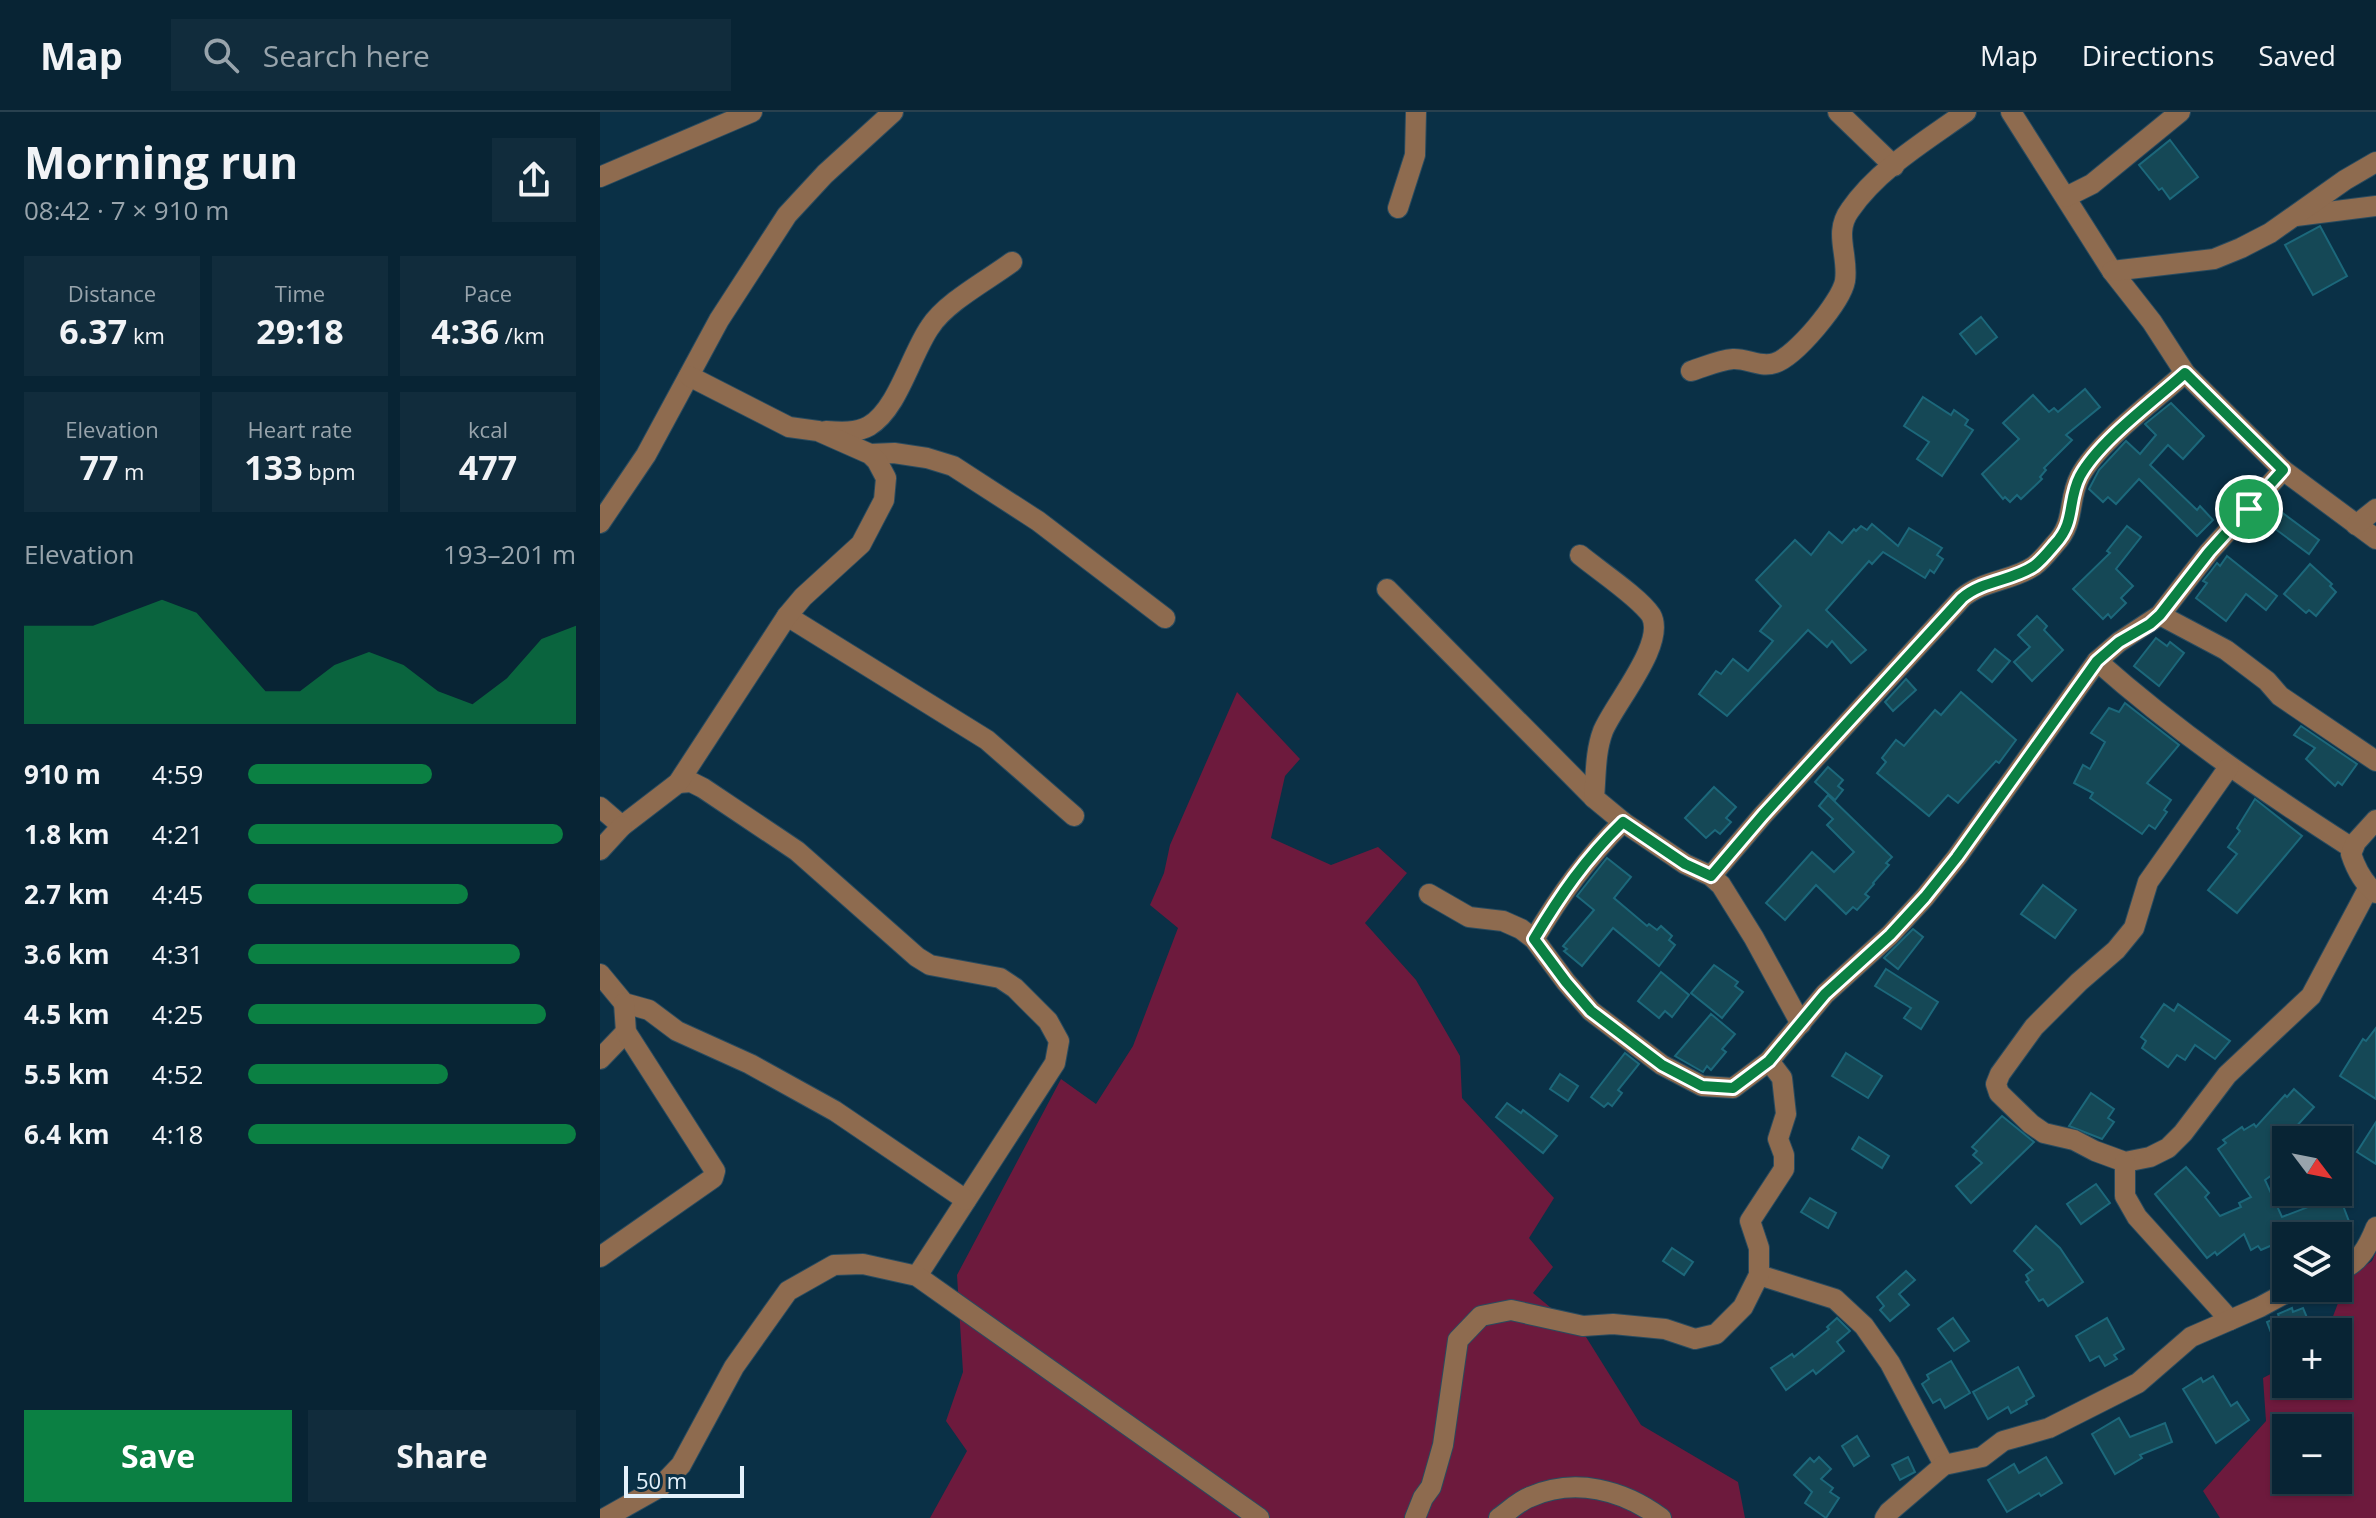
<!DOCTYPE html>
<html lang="en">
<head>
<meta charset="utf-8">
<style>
  :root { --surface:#082434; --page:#112c3c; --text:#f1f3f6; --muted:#98a4ac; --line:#29414f; --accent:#0b8043 }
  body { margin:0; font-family:"Open Sans",sans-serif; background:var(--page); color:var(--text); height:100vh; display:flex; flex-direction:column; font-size:30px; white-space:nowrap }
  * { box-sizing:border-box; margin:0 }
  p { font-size:26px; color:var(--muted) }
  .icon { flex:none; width:44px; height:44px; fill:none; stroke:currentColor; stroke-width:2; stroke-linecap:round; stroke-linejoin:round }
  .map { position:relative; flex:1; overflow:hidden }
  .details { display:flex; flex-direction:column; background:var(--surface); width:600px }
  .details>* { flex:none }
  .needle { width:52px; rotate:122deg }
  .buttons { position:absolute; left:1672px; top:1014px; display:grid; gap:16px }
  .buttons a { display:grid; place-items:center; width:80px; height:80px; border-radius:0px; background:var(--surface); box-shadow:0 2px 6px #0004,0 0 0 2px var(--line); font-size:40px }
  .scale { position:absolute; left:24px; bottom:20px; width:120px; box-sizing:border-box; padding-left:8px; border:4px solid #e4f1fb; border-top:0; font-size:22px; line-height:28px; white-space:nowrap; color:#e4f1fb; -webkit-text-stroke:6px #0a3046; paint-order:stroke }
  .pin { position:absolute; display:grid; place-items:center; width:68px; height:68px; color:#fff; margin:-34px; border:4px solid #fff; border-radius:50%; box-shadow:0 2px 8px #0007 }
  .round { display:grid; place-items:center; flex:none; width:84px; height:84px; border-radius:0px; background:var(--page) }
  .overview { display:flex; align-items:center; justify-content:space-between; height:136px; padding:0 24px }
  h1 { font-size:44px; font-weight:700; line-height:60px }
  .stats { display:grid; grid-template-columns:repeat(3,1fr); gap:12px; height:136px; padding:8px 24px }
  .stats div { display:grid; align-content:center; border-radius:0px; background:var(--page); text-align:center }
  .stats b { font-size:34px; font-weight:700 }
  .stats small { font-size:22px; font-weight:400 }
  .stats p { font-size:22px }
  .chart { height:224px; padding:16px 24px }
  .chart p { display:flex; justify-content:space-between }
  .chart svg { width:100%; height:144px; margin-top:8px; fill:var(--accent); opacity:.7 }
  .primary-button { display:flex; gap:16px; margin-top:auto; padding:16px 24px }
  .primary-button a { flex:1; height:92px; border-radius:0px; background:var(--accent); color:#fff; font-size:32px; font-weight:700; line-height:92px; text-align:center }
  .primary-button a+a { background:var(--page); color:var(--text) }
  ul { padding:0 24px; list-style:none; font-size:26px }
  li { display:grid; grid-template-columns:128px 96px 1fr; align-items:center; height:60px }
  li i { height:20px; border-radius:10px; background:var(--accent) }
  header { display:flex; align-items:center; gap:48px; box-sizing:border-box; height:112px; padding:0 40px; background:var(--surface); border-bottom:2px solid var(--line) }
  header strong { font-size:38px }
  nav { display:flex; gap:44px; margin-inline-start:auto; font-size:28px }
  .search { width:560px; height:72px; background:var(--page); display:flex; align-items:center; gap:20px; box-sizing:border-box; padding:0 28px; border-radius:0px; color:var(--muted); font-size:30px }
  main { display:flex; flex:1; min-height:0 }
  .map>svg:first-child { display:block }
  .green { fill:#6d1a3d; fill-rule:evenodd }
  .building { fill:#154856; stroke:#1c687b; stroke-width:2 }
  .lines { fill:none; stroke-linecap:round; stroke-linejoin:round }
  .minor-casing { stroke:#294b5f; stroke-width:22 }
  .minor { stroke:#8e6b4f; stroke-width:20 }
  .route-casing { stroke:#fff; stroke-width:16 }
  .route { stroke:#0b8043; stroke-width:10 }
</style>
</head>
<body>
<header>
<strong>Map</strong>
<div class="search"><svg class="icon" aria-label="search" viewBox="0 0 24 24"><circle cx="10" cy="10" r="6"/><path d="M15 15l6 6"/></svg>Search here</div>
<nav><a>Map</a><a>Directions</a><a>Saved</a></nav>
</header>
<main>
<section class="details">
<div class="overview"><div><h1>Morning run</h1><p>08:42 · 7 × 910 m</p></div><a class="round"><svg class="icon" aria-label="share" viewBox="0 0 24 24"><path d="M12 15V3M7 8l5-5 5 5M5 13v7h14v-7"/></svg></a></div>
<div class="stats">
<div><p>Distance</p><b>6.37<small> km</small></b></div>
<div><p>Time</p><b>29:18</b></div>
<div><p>Pace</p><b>4:36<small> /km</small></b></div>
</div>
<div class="stats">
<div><p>Elevation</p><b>77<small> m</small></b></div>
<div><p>Heart rate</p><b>133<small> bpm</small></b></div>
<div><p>kcal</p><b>477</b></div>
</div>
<div class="chart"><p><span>Elevation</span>193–201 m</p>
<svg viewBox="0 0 160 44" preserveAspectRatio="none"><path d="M0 44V14L10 14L20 14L30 10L40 6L50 10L60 22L70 34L80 34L90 26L100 22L110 26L120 34L130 38L140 30L150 18L160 14V44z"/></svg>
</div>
<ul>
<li><b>910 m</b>4:59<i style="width:56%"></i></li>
<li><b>1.8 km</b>4:21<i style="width:96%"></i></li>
<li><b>2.7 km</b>4:45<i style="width:67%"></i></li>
<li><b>3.6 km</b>4:31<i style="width:83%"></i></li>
<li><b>4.5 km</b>4:25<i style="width:91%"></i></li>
<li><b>5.5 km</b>4:52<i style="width:61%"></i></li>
<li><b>6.4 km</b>4:18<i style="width:100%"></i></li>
</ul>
<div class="primary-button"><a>Save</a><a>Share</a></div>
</section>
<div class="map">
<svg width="1776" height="1406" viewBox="0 0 1776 1406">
  <rect width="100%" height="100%" fill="#0a3046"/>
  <g class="green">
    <path d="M637,580l63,67 -15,17 -14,62 60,27 47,-18 29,26 -42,50 51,57 44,76 2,42 92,100 -25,40 24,29 -20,26 53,44 55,88 97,57 7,36h-815l37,-67 -21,-30 17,-49 -6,-97 104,-196 35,25 37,-58 45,-118 -28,-23 14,-32 6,-28z"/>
    <path d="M1776,1140v266h-156l-17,-27 63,-70 -3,-43 23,-12v18h52v-52h-11l21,-55 24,-16zM1686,1316h52v52h-52z"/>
  </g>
  <g class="building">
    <path d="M1570,28l28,37 -28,22 -8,-11 -3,2 -20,-25z"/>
    <path d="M1720,114l27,50 -34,19 -28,-50z"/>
    <path d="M1381,205l16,20 -21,17 -16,-20z"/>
    <path d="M1485,277l15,18 -34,28 6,5 -28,28 2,2 -6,7 2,2 -21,20 -4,-4 -7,7 -5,-5 -2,2 -21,-25 37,-35 -16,-16 30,-28 16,17 5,-4 4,4z"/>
    <path d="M1323,285l28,18 3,-5 14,10 -3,5 8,5 -31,46 -25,-17 12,-17 -25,-16z"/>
    <path d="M1571,291l33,33 -21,23 -15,-14 -18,20 47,45 3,-4 13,14 -16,16 -58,-57 -23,25 -8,-7 -5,5 -14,-13 10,-19 27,-29 14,13 16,-19 -11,-11z"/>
    <path d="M1676,396l43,32 -10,14 -43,-32z"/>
    <path d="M1272,412l26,22 11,-18 33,20 -5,7 6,4 -9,14 -4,-3 -5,8 -42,-26 -11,12 -3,-3 -43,49 40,40 -15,13 -19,-22 -5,6 -19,-17 -81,86 -28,-22 17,-23 5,3 12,-15 15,12 25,-30 -13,-10 21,-25 -25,-26 39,-40 16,15 18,-23 13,11 12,-14 2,2 5,-5 6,4z"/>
    <path d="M1527,414l14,11 -25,32 17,17 -12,12 5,5 -15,15 -3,-4 -5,5 -30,-30 37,-36 -3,-2z"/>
    <path d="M1627,444l50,40 -11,14 -20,-16 -20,27 -30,-23 11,-15 -4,-2 8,-10 6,-8 3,3z"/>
    <path d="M1710,452l22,20 -2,2 6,6 -20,24 -7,-6 -3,3 -22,-19z"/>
    <path d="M1437,504l10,10 -3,4 19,20 -31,31 -18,-19 16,-15 -12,-12z"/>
    <path d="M1556,526l11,8 3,-4 14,11 -25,33 -25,-20z"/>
    <path d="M1395,537l15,12 -18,21 -14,-12z"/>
    <path d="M1306,567l10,11 -23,21 -8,-9z"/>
    <path d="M1361,580l55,48 -17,23 -3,-2 -38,42 -10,-8 -19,21 -52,-43 9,-11 -4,-4 14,-18 8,6 31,-36 6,5z"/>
    <path d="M1525,591l54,42 -32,38 24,17 -7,10 3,2 -12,17 -6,-4 -7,9 -52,-36 3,-5 -19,-10 9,-18 7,4 15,-27 -14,-9 18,-25 10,4z"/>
    <path d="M1701,614l56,38 -15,21 -4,-3 -3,4 -29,-27 9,-11 -21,-13z"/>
    <path d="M1228,655l15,13 -5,6 5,4 -8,10 -20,-18z"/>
    <path d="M1114,675l22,20 -10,11 5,4 -11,12 -5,-4 -9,8 -21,-20z"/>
    <path d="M1228,683l64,62 -6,6 3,2 -16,18 1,1 -9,10 4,3 -12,13 -4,-3 -7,7 -30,-29 -31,35 -19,-17 46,-51 22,20 20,-20 -27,-27 6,-6 -14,-13z"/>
    <path d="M1655,687l47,37 -65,77 -29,-23 29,-36 -9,-7 12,-16 -3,-3z"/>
    <path d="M1007,746l24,19 -17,21 33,28 2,-2 8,6 4,-4 11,10 -3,4 6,5 -16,21 -46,-38 -31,38 -18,-15 3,-2 -4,-3 31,-36 -17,-14z"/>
    <path d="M1443,773l33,25 -21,28 -34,-24z"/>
    <path d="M1313,817l10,8 -25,32 -14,-11z"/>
    <path d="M1114,853l24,17 -3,4 8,6 -21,26 -31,-25z"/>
    <path d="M1286,857l52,33 -17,27 -17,-11 7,-10 -36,-22z"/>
    <path d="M1061,860l28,23 -17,22 -7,-6 -6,7 -21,-17z"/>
    <path d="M1564,892l10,7 4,-7 52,37 -15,18 -20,-14 -10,15 -8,-5 -9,12 -26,-19 4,-7 -5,-4z"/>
    <path d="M1111,902l24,20 -13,15 4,3 -15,18 -4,-4 -4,6 -28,-16z"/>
    <path d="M1776,916v71l-36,-23 23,-37 3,2z"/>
    <path d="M1025,941l14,11 -21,26 4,3 -10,13 -4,-3 -4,4 -13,-10z"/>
    <path d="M1246,941l36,23 -14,22 -36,-22z"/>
    <path d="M960,962l18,12 -10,15 -18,-12z"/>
    <path d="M1694,977l20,18 -41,45 10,15 -18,13 17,37 57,-22 14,37 -11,4h-56v3l-25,11 -3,-4 -7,4 -7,-16 -27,21 -2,-3 -8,6 -52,-64 31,-27 23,26 -4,4 15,19 21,-9 -2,-4 12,-6 -33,-48 8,-6 -3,-3 19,-13 2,3 10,-6 2,3 29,-32 2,2z"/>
    <path d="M1491,981l23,16 -6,9 6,4 -12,17 -33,-13z"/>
    <path d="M907,991l14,10 2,-3 34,26 -14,17 -47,-36z"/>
    <path d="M1402,1004l32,26 -63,61 -15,-17 26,-23 -9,-8 4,-4 -5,-4z"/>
    <path d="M1776,1010v42l-19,-12z"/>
    <path d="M1259,1025l30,19 -7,12 -30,-19z"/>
    <path d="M1496,1072l14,19 -29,21 -14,-20z"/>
    <path d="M1210,1086l26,15 -8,15 -27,-16z"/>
    <path d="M1436,1114l24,22 23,34 -35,24 -5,-7 -4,2 -13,-19 3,-2 -3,-5 7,-5 -19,-19z"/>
    <path d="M1072,1136l21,14 -9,13 -21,-14z"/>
    <path d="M1306,1159l9,9 -16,14 10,11 -19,16 -10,-11 4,-4 -7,-9z"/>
    <path d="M1692,1196l1,4 10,-4 10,24h-27l-1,37 -18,-47 12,-5 -1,-3z"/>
    <path d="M1237,1206l13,13 -13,11 7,9 -28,23 -3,-4 -27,20 -15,-22 21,-14 2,3 35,-28 -2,-2z"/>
    <path d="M1353,1206l16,23 -15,10 -16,-22z"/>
    <path d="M1507,1206l17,31 -10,6 3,4 -12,7 -6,-10 -9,5 -14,-25z"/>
    <path d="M1351,1249l19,32 -25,15 -5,-9 -7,4 -11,-19 7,-5 -2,-4z"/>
    <path d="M1418,1255l16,29 -8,5 1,3 -16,9 -3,-6 -20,12 -15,-27z"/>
    <path d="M1613,1264l18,30 6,-4 12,18 -33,23 -33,-54 18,-11 2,4z"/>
    <path d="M1519,1306l11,19 35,-14 7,19 -32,13 2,3 -27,16 -23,-40z"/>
    <path d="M1257,1324l12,20 -15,10 -12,-20z"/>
    <path d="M1219,1345l12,12 -10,10 12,9 -3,4 9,6 -13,20 -21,-15 7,-11 -18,-17 16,-17 4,4z"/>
    <path d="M1308,1345l7,15 -15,8 -8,-15z"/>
    <path d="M1446,1345l16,26 -21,13 -2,-3 -32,19 -19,-32 26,-16 5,9z"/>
  </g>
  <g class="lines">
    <defs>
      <g id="minor">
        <path d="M1238,0l56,54"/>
        <path d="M1411,0l101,159 40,51 33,51 98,97 93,69"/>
        <path d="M0,65l152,-65"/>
        <path d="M1466,85l26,-13 88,-72"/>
        <path d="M798,96l17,-53 1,-43"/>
        <path d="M1696,104l80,-10"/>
        <path d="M1512,159l102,-12 27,-11 29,-15 75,-53 31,-18"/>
        <path d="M1091,259c13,-4 28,-11 42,-12 14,-1 27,9 42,4 21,-7 66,-61 70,-82 4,-26 -12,-48 5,-71 28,-41 77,-70 116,-98"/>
        <path d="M226,319c14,1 31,2 43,-5 29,-17 42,-72 61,-99 16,-25 58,-47 82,-65"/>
        <path d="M270,342l24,-1 33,5 26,8 85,55 127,97"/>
        <path d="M0,411l46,-68 73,-135 68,-105 38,-41 68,-62"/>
        <path d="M1756,413l20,-16"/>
        <path d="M787,477l207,209"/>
        <path d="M1560,503l66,35 41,31 13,15 96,65"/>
        <path d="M187,504l200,124 87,76"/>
        <path d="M1497,549c80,71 166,130 255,187"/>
        <path d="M1629,655l-81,115 -14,46 -18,22 -37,32 -45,45 -34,47 -4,10 3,9 32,31 13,9 30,7 21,11 30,11 25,-5 18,-9 15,-15 44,-58 84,-79 58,-109"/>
        <path d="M78,671l13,-1 12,6 94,63 120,106 13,8 70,13 15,10 33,33 11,20 -4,22 -138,213"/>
        <path d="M0,695l22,19 56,-43 109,-167 16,-19 58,-53 23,-44 2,-22 -9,-17 -7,-7 -52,-23 -29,-4 -100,-51"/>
        <path d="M1776,708l-20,22 -5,12c5,15 12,29 25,39"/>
        <path d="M1023,710l62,42 26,12 10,9 33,53 47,86"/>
        <path d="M0,738l22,-24"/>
        <path d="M1111,764l52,-61 199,-217c21,-18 50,-17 72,-32 8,-6 15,-15 21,-22 21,-22 12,-43 25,-68 19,-35 74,-75 105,-103"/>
        <path d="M829,782l40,23 34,4 18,8 13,10 32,43 25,29 71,54 40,21 31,2 36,-27 56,-67 65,-59 35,-38 32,-40 140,-196 22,-19 41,-27 49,-63 74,-82"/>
        <path d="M934,827c27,-45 52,-80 89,-117l-29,-24c2,-22 1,-46 9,-67 11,-27 64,-88 48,-116 -12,-18 -53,-45 -71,-60"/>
        <path d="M0,862l24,29 25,7 28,21 73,33 85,47 131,89"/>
        <path d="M0,947l26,-27"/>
        <path d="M1525,1050v34l12,21 93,103"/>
        <path d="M0,1145l113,-79 2,-7 -89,-139 -2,-29"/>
        <path d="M1738,1159c21,-7 30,-24 38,-44"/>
        <path d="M1159,1163l76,24 29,27 26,37 54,102"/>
        <path d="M5,1406l55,-31 21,-22 53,-98 54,-76 46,-26 29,-1 54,12 342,242"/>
        <path d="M815,1406l8,-20 8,-11 12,-42 15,-105 23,-24 30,-6 72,16 30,-2 52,5 30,10 21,-5 27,-27 16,-32v-27l-9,-27 34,-52v-14l-6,-16 8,-25 -4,-36 -13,-17"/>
        <path d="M899,1406c10,-7 20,-17 31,-21 45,-20 93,-7 131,21"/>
        <path d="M1285,1406l4,-6 55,-47 38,-8 21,-16 46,-13 89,-45 53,-46 69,-30 35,-19"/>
      </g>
    </defs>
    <use href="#minor" class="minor-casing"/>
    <use href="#minor" class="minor"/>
  </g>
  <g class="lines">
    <defs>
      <path id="route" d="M1585,261l98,97 -74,82 -49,63 -10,9 -31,18 -22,19 -140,196 -32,40 -35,38 -65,59 -56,67 -36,27 -31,-2 -40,-21 -71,-54 -25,-29 -32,-43c27,-45 51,-80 89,-117l62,42 26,12 52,-61 199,-217c21,-18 50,-17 72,-32 8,-6 15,-15 21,-22 21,-22 12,-43 25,-68 19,-35 74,-75 105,-103z"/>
    </defs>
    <use href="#route" class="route-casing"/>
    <use href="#route" class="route"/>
  </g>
</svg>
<div class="buttons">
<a><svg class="needle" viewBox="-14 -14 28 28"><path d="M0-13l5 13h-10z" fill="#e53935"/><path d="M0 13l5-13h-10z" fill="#98a4ac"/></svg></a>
<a><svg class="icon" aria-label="layers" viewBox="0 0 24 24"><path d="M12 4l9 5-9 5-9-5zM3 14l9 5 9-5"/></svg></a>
<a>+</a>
<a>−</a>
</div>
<div class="scale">50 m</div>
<div class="pin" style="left:1649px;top:397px;background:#1e9e55"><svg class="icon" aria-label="arrive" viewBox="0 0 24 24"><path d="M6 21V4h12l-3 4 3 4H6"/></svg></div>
</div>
</main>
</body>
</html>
